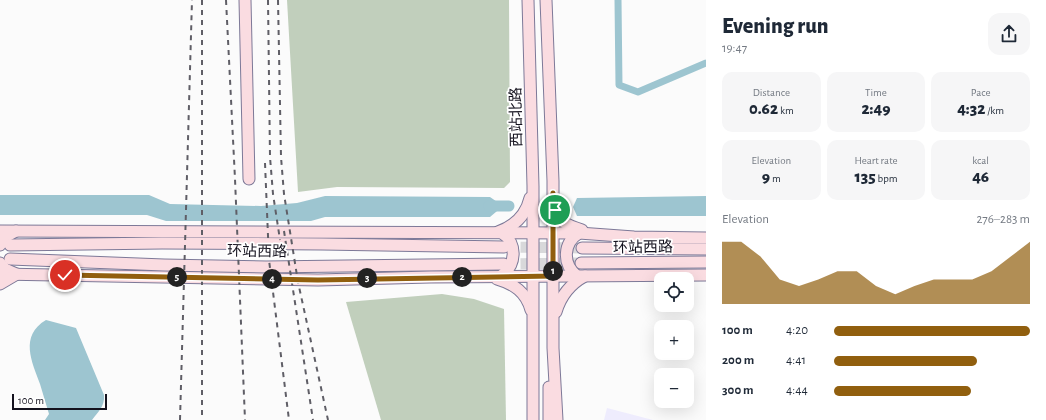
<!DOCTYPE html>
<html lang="en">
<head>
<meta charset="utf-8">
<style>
  :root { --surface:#fff; --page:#f6f6f7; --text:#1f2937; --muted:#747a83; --accent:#915f0e }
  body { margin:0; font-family:"Alegreya Sans","Noto Sans SC",sans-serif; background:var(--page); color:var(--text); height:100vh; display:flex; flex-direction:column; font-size:15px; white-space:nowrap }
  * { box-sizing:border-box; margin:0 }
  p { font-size:13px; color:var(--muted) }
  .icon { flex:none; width:22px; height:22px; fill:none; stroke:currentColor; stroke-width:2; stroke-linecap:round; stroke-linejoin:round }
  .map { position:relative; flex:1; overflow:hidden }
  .panel { display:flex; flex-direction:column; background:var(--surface); width:340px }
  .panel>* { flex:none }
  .fabs { position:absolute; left:654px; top:272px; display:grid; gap:8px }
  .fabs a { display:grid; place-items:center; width:40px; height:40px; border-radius:8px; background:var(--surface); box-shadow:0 4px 16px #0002; font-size:20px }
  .scale { position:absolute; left:12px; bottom:10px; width:95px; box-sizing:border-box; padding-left:4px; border:2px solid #14121e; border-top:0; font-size:11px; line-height:14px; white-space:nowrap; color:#14121e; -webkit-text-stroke:3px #fff; paint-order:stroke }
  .pin { position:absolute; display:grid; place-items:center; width:34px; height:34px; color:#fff; margin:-17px; border:2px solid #fff; border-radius:50%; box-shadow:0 1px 4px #0007 }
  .km { position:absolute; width:20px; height:20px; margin:-10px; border-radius:50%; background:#222; color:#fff; font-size:11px; line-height:20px; text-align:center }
  .round { display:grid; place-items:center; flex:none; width:42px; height:42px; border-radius:12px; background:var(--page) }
  .overview { display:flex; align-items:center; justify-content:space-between; height:68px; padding:0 16px }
  h1 { font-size:22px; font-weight:800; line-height:30px }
  .figures { display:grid; grid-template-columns:repeat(3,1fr); gap:6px; height:68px; padding:4px 16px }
  .figures div { display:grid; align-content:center; border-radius:10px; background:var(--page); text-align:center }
  .figures b { font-size:17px; font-weight:800 }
  .figures small { font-size:11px; font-weight:400 }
  .figures p { font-size:11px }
  .chart { height:112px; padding:8px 16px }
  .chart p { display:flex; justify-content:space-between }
  .chart svg { width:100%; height:72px; margin-top:4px; fill:var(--accent); opacity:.7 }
  ul { padding:0 16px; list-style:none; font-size:13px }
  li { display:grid; grid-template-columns:64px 48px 1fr; align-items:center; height:30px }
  li i { height:10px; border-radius:5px; background:var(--accent) }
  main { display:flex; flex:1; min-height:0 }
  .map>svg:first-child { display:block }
  .built { fill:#eeecfd }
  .green { fill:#c1cfbc }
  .water { fill:#9dc5d0 }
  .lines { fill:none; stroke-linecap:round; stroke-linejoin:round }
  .canal { stroke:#9dc5d0; stroke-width:7 }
  .river { stroke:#9dc5d0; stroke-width:11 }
  .secondary-tunnel { stroke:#d8d8da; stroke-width:11; stroke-dasharray:11 5.5; stroke-linecap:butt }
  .secondary-casing { stroke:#7d7998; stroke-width:13 }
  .secondary { stroke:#fadce1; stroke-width:11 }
  .rail { stroke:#5f5e66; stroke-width:2; stroke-dasharray:5 5; stroke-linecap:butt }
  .route-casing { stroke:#fff; stroke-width:8 }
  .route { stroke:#915f0e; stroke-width:5 }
  .labels { text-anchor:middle; stroke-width:3.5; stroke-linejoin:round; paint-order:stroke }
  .street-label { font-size:15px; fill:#14121e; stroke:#fff }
</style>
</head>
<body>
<main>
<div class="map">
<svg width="706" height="420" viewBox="0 0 706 420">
  <rect width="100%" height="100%" fill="#fbfbfb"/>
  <path class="built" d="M607,408l46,12h-49z"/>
  <g class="green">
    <path d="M287,0h222l1,182 -6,6 -167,-1 -39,5z"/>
    <path d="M442,294l32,5 30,10 2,111h-125l-35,-118z"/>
  </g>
  <g class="water">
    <path d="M0,195h149l21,9 91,2 36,-3 28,-7 165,1 13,9 -13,11h-165l-14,4h-145l-19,-6h-147z"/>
    <path d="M706,196v20h-129l-4,-9 4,-9z"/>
    <path d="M46,320l30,8 28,67c1,11 -6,17 -12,25h-47l4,-6c-3,-10 -6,-20 -9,-30 -8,-22 -21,-48 6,-64z"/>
  </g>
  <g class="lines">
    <path class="canal" d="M618,0l1,85 19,7 68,-29"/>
    <path class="river" d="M489,206h20"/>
    <g class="secondary-tunnel">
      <path d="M504,247l78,1"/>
      <path d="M504,264l73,-1"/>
    </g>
    <defs>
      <g id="secondary">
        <path d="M245,0l4,179"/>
        <path d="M528,0l5,186v234"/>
        <path d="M546,0l7,181v167l4,72"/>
        <path d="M555,207c2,15 14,19 27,23"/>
        <path d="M0,231l579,2 55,4 72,1"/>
        <path d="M498,232c17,-6 28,-17 32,-34"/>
        <path d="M0,245l7,-9 9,-5"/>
        <path d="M10,245l152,-2 160,1 182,3"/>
        <path d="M582,248l124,1"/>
        <path d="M10,259l154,6 102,2 238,-3"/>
        <path d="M0,263l5,6 9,4"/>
        <path d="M581,263l125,-1"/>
        <path d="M0,274l318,6 112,-3 276,-2"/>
        <path d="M501,276c15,-10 17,-33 1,-43"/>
        <path d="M577,276c-15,-12 -14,-33 2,-43"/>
        <path d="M497,279c17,5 29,13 34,31"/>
        <path d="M0,284l17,-10"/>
        <path d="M556,312c5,-17 14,-28 29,-36"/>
        <path d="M549,420v-33"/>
      </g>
    </defs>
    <use href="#secondary" class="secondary-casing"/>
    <use href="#secondary" class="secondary"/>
    <g class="rail">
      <path d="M202,0v420"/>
      <path d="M226,0l9,179 10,241"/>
      <path d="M268,0l2,157 3,37 7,46"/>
      <path d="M278,0l3,157 3,37 14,88 30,138"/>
      <path d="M265,163l4,97 20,160"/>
      <path d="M284,231l29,189"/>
      <path d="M180,420l12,-420"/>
    </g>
  </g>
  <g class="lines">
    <defs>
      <path id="route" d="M65,275l253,5 235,-4v-83l2,17"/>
    </defs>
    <use href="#route" class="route-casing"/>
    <use href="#route" class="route"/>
  </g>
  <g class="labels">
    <g class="street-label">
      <text transform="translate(516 117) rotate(-91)" y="5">西站北路</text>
      <text transform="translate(643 247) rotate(-1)" y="5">环站西路</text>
      <text transform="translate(257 251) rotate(1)" y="5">环站西路</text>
    </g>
  </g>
</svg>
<div class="fabs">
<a><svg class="icon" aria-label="locate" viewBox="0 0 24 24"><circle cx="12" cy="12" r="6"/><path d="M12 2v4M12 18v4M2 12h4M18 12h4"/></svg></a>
<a>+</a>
<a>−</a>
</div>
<div class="scale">100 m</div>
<div class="pin" style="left:555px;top:210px;background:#1e9e55"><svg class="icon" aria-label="arrive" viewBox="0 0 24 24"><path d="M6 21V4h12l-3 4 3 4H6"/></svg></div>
<div class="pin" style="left:65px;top:275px;background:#d93025"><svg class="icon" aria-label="check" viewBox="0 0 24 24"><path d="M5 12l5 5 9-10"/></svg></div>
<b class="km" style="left:553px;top:271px">1</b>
<b class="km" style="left:462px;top:277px">2</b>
<b class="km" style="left:367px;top:278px">3</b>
<b class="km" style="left:272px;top:279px">4</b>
<b class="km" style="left:177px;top:277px">5</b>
</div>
<section class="panel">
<div class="overview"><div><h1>Evening run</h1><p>19:47</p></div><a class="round"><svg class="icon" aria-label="share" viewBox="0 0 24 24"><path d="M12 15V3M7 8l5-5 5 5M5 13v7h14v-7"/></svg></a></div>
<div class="figures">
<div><p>Distance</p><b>0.62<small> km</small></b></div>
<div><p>Time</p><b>2:49</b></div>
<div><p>Pace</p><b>4:32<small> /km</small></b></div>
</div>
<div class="figures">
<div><p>Elevation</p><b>9<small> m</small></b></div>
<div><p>Heart rate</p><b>135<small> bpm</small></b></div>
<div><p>kcal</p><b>46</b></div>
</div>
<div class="chart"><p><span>Elevation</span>276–283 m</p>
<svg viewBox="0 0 160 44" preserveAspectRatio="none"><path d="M0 44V6L10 6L20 15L30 29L40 33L50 29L60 24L70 24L80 33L90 38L100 33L110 29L120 29L130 29L140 24L150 15L160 6V44z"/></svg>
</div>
<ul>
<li><b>100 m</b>4:20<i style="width:100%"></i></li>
<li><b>200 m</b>4:41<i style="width:73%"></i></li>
<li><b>300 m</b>4:44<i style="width:70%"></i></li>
</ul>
</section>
</main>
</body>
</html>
